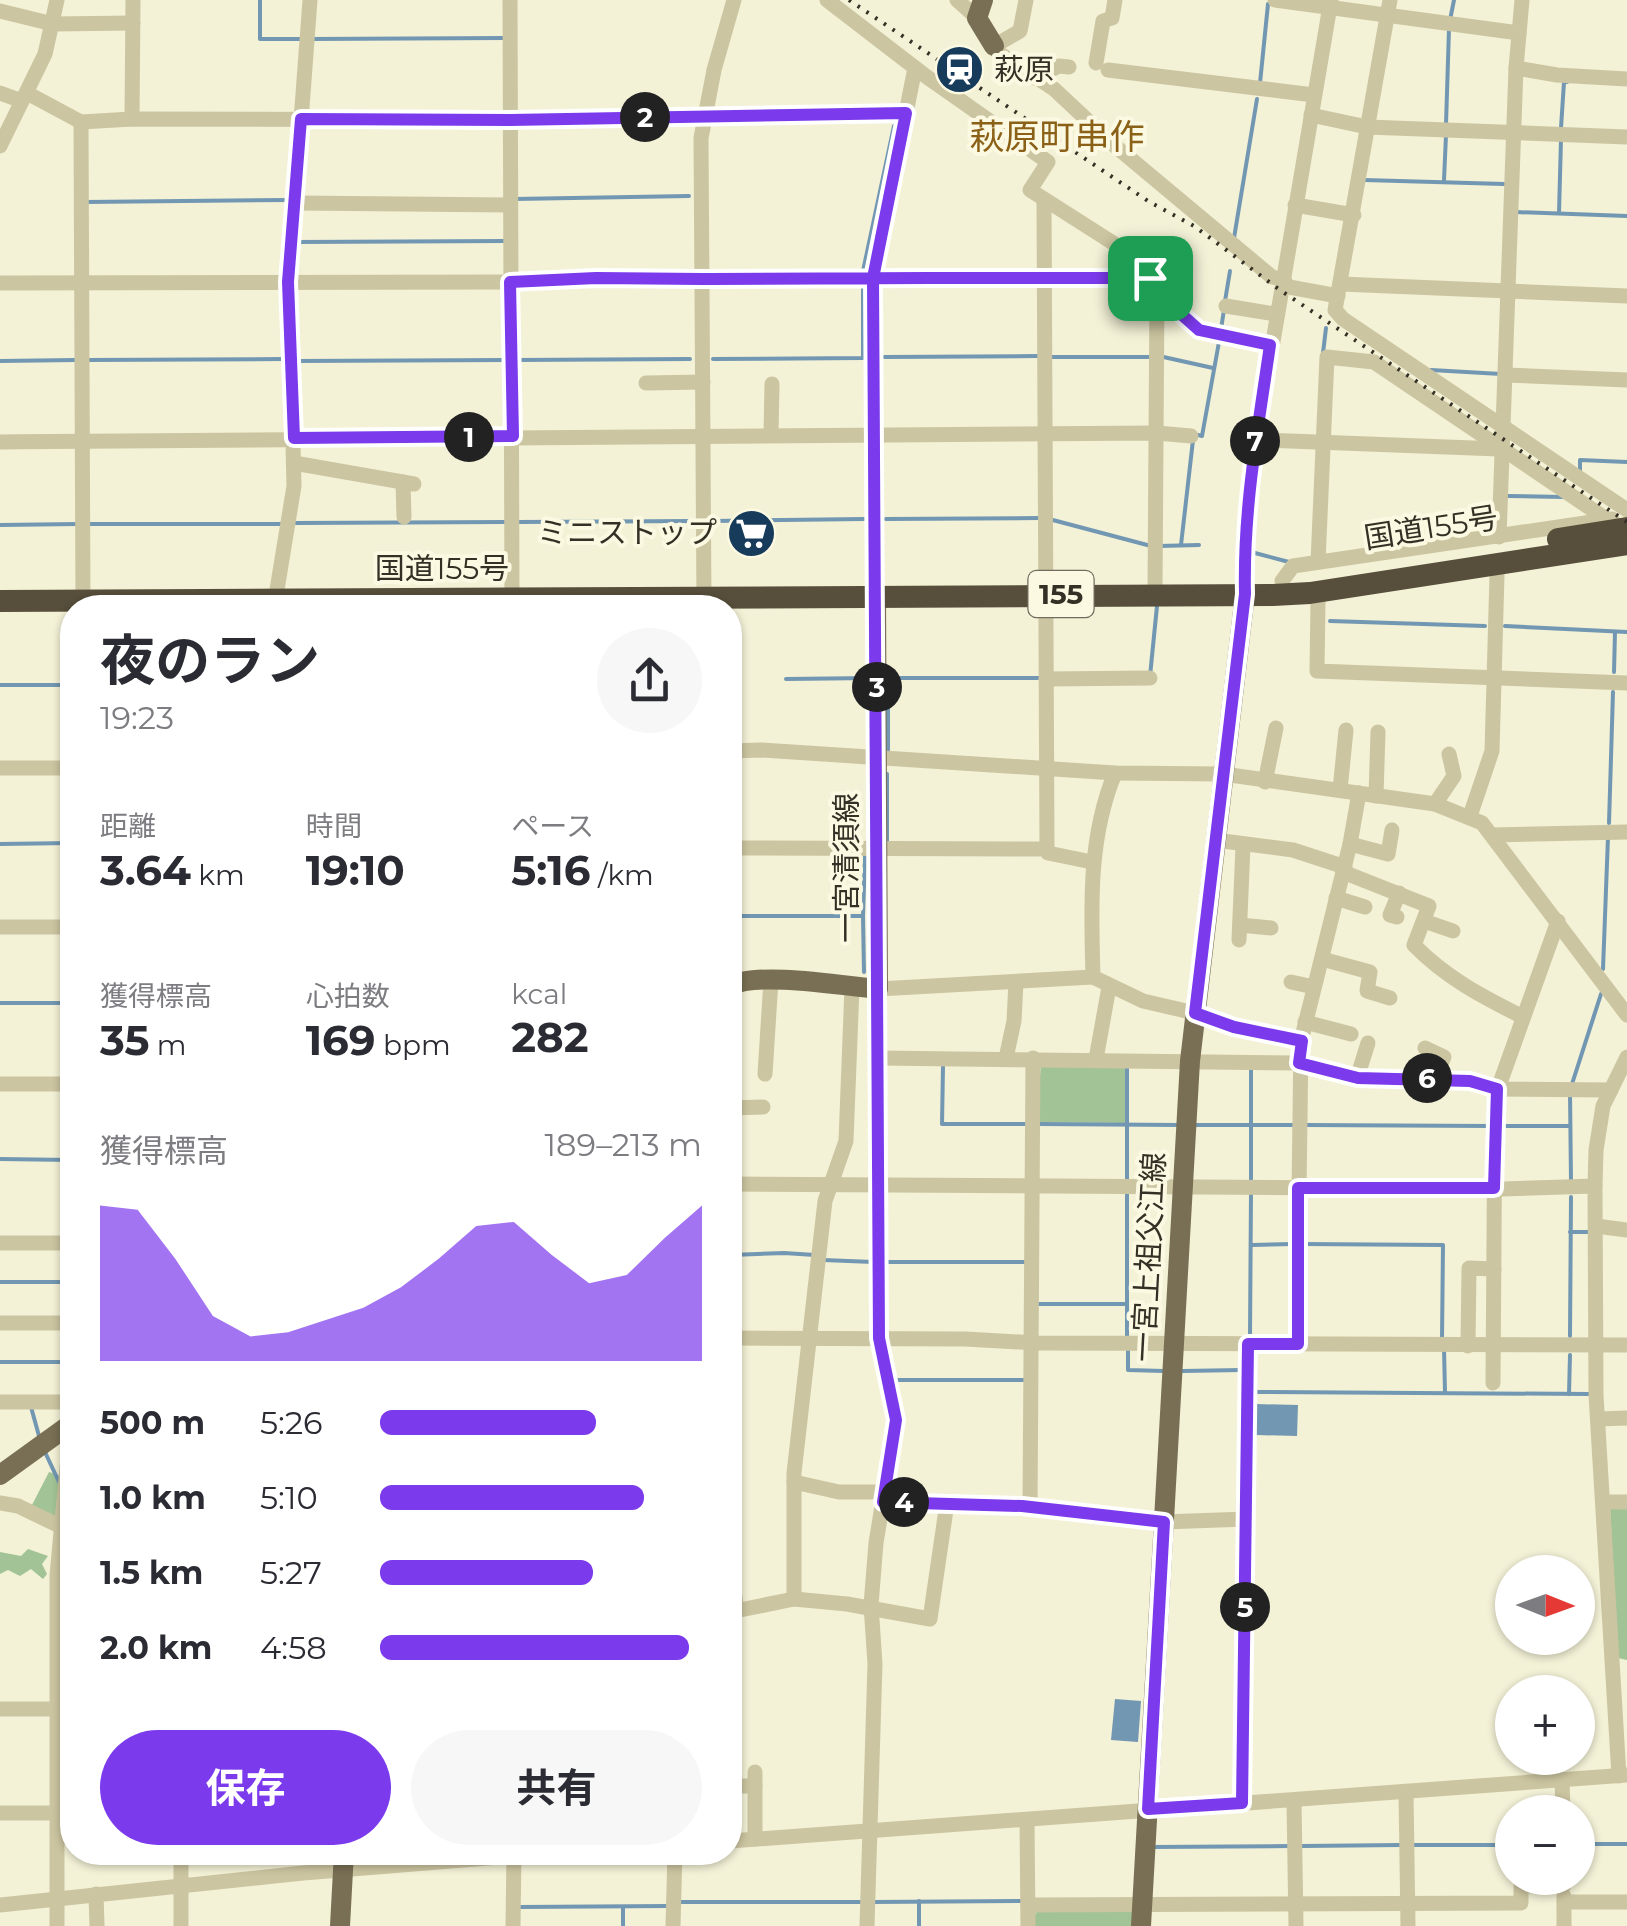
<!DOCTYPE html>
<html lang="ja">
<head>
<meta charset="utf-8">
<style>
  :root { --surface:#fff; --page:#f7f7f7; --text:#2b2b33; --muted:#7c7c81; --accent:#7c3aed }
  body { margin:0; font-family:Montserrat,"Noto Sans JP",sans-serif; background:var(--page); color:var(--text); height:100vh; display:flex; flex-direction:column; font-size:38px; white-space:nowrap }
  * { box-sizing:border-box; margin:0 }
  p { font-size:32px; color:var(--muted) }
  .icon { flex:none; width:55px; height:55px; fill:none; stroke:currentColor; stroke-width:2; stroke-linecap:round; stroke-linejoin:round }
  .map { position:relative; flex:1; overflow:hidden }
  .details { position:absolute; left:60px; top:595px; width:682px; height:1270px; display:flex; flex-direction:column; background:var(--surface); border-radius:40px; box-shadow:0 2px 8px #0004 }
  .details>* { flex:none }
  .needle { width:65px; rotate:91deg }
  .tools { position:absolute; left:1495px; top:1555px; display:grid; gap:20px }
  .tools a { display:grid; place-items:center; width:100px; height:100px; border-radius:50%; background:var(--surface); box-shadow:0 2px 8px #0004; font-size:50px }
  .pin { position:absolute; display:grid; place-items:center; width:85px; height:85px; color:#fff; margin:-42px; border-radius:20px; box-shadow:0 5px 15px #0006 }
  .km { position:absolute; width:50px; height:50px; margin:-25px; border-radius:50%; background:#222; color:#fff; font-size:28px; line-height:50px; text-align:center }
  .round { display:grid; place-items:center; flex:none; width:105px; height:105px; border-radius:52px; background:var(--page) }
  .overview { display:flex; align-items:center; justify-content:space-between; height:170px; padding:0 40px }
  h1 { font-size:55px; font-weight:700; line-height:75px }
  .figures { display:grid; grid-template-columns:repeat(3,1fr); gap:15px; height:170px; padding:10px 40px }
  .figures div { display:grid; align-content:center }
  .figures b { font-size:42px; font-weight:700 }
  .figures small { font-size:28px; font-weight:400 }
  .figures p { font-size:28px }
  .chart { height:280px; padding:20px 40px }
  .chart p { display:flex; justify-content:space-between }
  .chart svg { width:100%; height:180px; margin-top:10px; fill:var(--accent); opacity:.7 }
  .button { display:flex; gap:20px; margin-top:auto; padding:20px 40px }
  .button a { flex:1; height:115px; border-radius:60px; background:var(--accent); color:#fff; font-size:40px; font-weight:700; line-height:115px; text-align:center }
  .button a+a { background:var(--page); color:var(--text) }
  ul { padding:0 40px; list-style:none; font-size:32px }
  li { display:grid; grid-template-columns:160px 120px 1fr; align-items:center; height:75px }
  li i { height:25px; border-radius:12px; background:var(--accent) }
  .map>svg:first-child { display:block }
  .green { fill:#a1c395 }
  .water { fill:#7297b2 }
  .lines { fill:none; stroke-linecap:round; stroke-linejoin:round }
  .stream { stroke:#7297b2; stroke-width:4 }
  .minor { stroke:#ccc5a1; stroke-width:15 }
  .major { stroke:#796f54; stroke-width:20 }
  .highway { stroke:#574f3b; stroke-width:22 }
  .rail { stroke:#353025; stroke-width:4; stroke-dasharray:2.5 8; stroke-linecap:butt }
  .route-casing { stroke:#fff; stroke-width:20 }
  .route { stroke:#7c3aed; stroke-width:12 }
  .labels { text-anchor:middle; stroke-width:8; stroke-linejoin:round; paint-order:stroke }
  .shield { fill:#fbf9e2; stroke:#706c5e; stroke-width:2.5 }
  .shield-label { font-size:28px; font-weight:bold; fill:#353025 }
  .poi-label { font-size:30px; fill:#353025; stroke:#fbf9e2; text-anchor:start }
  .street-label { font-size:30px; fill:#353025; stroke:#fbf9e2 }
  .quarter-label { font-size:35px; fill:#8b6017; stroke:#fbf9e2 }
</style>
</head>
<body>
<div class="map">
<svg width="1627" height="1926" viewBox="0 0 1627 1926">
  <rect width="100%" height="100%" fill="#f3f1d6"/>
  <g class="green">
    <path d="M1041,1064l85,1v58l-90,-1z"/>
    <path d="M49,1472l12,4 -5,45 -24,-16z"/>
    <path d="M1610,1507h17v153l-9,-2z"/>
    <path d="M28,1549l20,7 -6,8 5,10 -4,5 -12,-10 -11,7 -12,-6 -8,4v-22l21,4z"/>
    <path d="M1135,1903l2,23h-105l5,-18z"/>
  </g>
  <g class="water">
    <path d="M1256,1404l42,1 -1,31 -41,-1z"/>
    <path d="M1115,1699l26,2 -3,41 -27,-2z"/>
  </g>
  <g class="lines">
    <g class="stream">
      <path d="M260,0v39h42"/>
      <path d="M1450,20l4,-20"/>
      <path d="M311,39l194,-1"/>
      <path d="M1260,83l8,-79"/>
      <path d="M1446,124l3,-95"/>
      <path d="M1561,128l3,-46h3"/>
      <path d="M1364,180l140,4"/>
      <path d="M1444,180l2,-45"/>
      <path d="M514,199l175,-3"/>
      <path d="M85,202l204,-2"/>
      <path d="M1515,212l112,4"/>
      <path d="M1559,213l2,-74"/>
      <path d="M1234,238l23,-139"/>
      <path d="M297,242l209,-1"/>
      <path d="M863,271l31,-145"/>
      <path d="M1225,301l5,-30"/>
      <path d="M1221,329l3,-19"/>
      <path d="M1323,353l3,-25"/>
      <path d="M1159,356l54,12"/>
      <path d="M884,357l154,-1"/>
      <path d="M1048,357h105"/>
      <path d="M713,359l150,-1v-73"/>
      <path d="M87,360l196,-1"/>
      <path d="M516,360l174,-1"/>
      <path d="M0,361l76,-1"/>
      <path d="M297,361l210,-1"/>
      <path d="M1431,370l70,4"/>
      <path d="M1198,435l4,1 17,-94"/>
      <path d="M1580,474v-14l47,2"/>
      <path d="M1507,496l57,1"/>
      <path d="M886,519l154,-1"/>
      <path d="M1049,519l102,27"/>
      <path d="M714,521l150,-2"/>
      <path d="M518,522l175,-1"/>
      <path d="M296,523l209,-1"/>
      <path d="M88,524h194"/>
      <path d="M0,525l78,-1"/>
      <path d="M1181,545l12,-105"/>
      <path d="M1159,546l40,-1"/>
      <path d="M1255,553l34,9"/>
      <path d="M1330,621l155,5"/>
      <path d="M1505,626l122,6"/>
      <path d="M1614,672l1,-40"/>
      <path d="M1150,676l7,-70"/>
      <path d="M886,678h155"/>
      <path d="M888,678v73"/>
      <path d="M786,679l85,-1"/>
      <path d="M0,685h72"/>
      <path d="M1609,823l4,-131"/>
      <path d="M0,844l72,-1"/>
      <path d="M887,844v-70"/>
      <path d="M730,916h133l1,56"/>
      <path d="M863,916l2,-61"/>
      <path d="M1603,969l5,-132"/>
      <path d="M0,1003h72"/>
      <path d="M943,1067l-1,57h85"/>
      <path d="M1251,1068v57h45"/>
      <path d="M1572,1084l29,-90"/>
      <path d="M1570,1092l1,90"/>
      <path d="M1039,1124l140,1"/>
      <path d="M1195,1125h56v59"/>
      <path d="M1305,1125l186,1"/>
      <path d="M1500,1126h70"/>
      <path d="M0,1159l72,1"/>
      <path d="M1127,1180v-115"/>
      <path d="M1570,1232h21"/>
      <path d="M1302,1244l141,1 -1,94"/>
      <path d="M1252,1245l41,-1"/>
      <path d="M730,1255l54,-2 31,2"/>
      <path d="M823,1260l50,2"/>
      <path d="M884,1262h140"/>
      <path d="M0,1282h72"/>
      <path d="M1036,1304h91"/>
      <path d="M1570,1336l1,-139"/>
      <path d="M1250,1337l1,-145"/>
      <path d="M1127,1340v-150"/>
      <path d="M1444,1348l1,45"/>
      <path d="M1128,1349v21l36,1"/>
      <path d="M0,1362h72"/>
      <path d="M1182,1371l60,-1"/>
      <path d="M895,1380h129"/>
      <path d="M1251,1392l338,2"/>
      <path d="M1569,1394l1,-39"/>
      <path d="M31,1407l8,29"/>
      <path d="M44,1450l15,32"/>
      <path d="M1578,1844h49"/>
      <path d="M1413,1845h99"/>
      <path d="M1302,1846l100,-1"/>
      <path d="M1152,1847l140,-1"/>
      <path d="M678,1902h185"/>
      <path d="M873,1902l150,-1"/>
      <path d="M519,1907l149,-1"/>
      <path d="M623,1926v-19"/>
      <path d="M919,1926v-25"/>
    </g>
    <g class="minor">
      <path d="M510,0l2,599"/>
      <path d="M827,0l100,77 121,85 -18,28 102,65 39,50 28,25 71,15"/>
      <path d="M957,0l20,18"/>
      <path d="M1026,0l-6,31 -26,15 5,7 55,36 60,56 158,132 10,2 7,8 49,9"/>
      <path d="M1275,0l244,33"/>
      <path d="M1390,0l-55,310 8,9 284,191"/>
      <path d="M0,11l53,13 80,-1"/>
      <path d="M1096,63l7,-42 9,-3 3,-18"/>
      <path d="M1516,68l41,7 70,4"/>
      <path d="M1108,70l206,25"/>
      <path d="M1034,78l25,-12 10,1"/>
      <path d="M0,93l22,8"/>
      <path d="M27,93l54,29 51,-3 378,1 396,-7"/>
      <path d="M1311,115l56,12 260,10"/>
      <path d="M132,119l1,-119"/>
      <path d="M81,122l2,486"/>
      <path d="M0,146l45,-92 12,-54"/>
      <path d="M1044,200l3,649"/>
      <path d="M295,203l215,2"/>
      <path d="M1295,205l59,10"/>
      <path d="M0,283l511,-1 85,-4h553"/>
      <path d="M1341,284l286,12"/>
      <path d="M1226,306l49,8"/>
      <path d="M1505,375l122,5"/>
      <path d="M646,383l57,-1"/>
      <path d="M771,435l1,-51"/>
      <path d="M0,442c386,-3 772,-8 1157,-9l34,3"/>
      <path d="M1255,442l10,-2 234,9"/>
      <path d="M294,463l120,21"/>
      <path d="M403,482l1,35"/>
      <path d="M1499,537l17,-469 6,-68"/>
      <path d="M1318,562l9,-205 47,5 250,169"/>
      <path d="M1282,581l11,-15 319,-47"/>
      <path d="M1155,593l2,-306"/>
      <path d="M1310,593l8,7 -1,71 310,12"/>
      <path d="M1245,594l-1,-46 5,-65 82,-483"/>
      <path d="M876,596l-3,-318 42,-210"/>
      <path d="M704,604l-3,-466 13,-68 20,-70"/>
      <path d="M274,608l20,-122 -5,-204 21,-282"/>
      <path d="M1046,679l104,-1"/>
      <path d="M730,751l31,-1 354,23 108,1 212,30 47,19 145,192"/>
      <path d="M0,768h72"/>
      <path d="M1265,782l11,-54"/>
      <path d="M1340,790l6,-60"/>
      <path d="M1376,796l2,-64"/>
      <path d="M1435,804l19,-28 -5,-22"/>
      <path d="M1470,816l22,-65 5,-176"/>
      <path d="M1492,835l135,-3"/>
      <path d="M1215,840l78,10 52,17"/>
      <path d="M1350,844l38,10 4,-24"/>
      <path d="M730,848l317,1 1,4 44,9"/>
      <path d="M1343,872l86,34 -15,39c32,33 69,52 109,72"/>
      <path d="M1336,898l29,9"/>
      <path d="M1397,917l-7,-2 9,-22"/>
      <path d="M1424,921l29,10"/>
      <path d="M1240,925l31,3"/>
      <path d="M0,927h72"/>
      <path d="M1239,940l4,-94"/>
      <path d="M1322,959l48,13 -3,19 23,7"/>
      <path d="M1093,977c-2,-69 -5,-139 22,-204"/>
      <path d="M1291,982l23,5"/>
      <path d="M1305,1022l46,12"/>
      <path d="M1425,1048l19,9 -9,22"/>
      <path d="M878,1058l421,5 58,15 113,3 27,8 114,1"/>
      <path d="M1006,1058l8,-37 2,-39"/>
      <path d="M1096,1059l13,-72"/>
      <path d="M765,1074l6,-94"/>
      <path d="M1357,1078l11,-35"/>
      <path d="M0,1084h72"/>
      <path d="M730,1108l33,-1"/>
      <path d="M730,1184l772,5 93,-3"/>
      <path d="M1596,1226l31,4"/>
      <path d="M0,1243h72"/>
      <path d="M0,1323h72"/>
      <path d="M730,1338l235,1 72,4 590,2"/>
      <path d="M1297,1344l4,-303 49,-197 9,-51"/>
      <path d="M1468,1346l1,-78 25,1"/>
      <path d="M1493,1383l2,-286 63,-176"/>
      <path d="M0,1402h72"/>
      <path d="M1599,1419l28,-1"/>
      <path d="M794,1482l45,10h45"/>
      <path d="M883,1501l139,5 142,16 82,-3"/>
      <path d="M1604,1502h23"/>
      <path d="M0,1503l18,3 54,26"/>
      <path d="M1030,1507l3,-449"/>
      <path d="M730,1561l7,51"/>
      <path d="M794,1599l53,5 83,15 17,-116"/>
      <path d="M730,1612l64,-13v-126l31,-272 21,-60 6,-154"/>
      <path d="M0,1709h72"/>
      <path d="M1619,1776l-23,-381 -1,-209 1,-36 7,-44 24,-49"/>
      <path d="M1562,1780l1,32"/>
      <path d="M730,1786h25"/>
      <path d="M1406,1793l2,133"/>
      <path d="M1294,1801l2,125"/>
      <path d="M1242,1803l6,-459"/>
      <path d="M0,1813h57"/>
      <path d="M1027,1821l1,105"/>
      <path d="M755,1839v-67"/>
      <path d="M730,1841l897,-66"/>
      <path d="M181,1852v74"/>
      <path d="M96,1894l1,32"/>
      <path d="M1564,1896v30"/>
      <path d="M1564,1902h63"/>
      <path d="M0,1905l303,-32 260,-21"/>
      <path d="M1028,1905l493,-2v-17l43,-1"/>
      <path d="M57,1926v-351l14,-150"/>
      <path d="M513,1926l1,-74"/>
      <path d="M673,1926l2,-74"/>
      <path d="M867,1926l8,-262 -4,-59 5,-62 20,-123 -17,-82 -1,-349 215,-12 50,24 52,12 39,14 67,14"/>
    </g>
    <g class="major">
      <path d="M983,0l-6,18 17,28"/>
      <path d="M730,986c27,-15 114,0 148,3l-2,-393"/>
      <path d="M0,1475l72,-52"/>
      <path d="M340,1926l4,-74"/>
      <path d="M1141,1926l49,-865 55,-467"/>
    </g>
    <g class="highway">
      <path d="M1558,539l69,-11"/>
      <path d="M0,601l1273,-6 37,-2 317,-49"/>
    </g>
    <path class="rail" d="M849,0l299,201 46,25 86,64 347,232"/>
  </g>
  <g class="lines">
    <defs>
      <path id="route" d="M1150,278c-147,0 -293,0 -440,1h-8l-106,-1 -86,4 3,154 -219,2 -6,-156 13,-163 209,1 396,-7 -33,165 6,1060 17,82 -13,82 139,4 142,16 -16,287 94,-6 6,-459h50v-156h196l3,-99 -27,-8 -112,-3 -59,-15 3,-22 -68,-14 -39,-14 50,-419c-2,-85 13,-165 25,-249l-71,-15 -28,-25 -21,-27"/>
    </defs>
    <use href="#route" class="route-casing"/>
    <use href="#route" class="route"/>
  </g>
  <defs>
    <symbol id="station-disc" viewBox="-11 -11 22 22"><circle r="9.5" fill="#173b5a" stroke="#fbf9e2"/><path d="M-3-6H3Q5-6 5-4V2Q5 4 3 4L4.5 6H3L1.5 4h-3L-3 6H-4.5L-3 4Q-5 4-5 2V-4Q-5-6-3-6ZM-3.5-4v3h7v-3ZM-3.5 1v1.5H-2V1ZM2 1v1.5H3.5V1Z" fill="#fff"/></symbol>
    <symbol id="supermarket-disc" viewBox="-11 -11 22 22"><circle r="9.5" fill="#173b5a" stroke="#fbf9e2"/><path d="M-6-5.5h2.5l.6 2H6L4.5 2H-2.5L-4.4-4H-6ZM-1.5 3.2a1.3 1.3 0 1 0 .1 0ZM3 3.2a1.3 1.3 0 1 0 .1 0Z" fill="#fff"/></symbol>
  </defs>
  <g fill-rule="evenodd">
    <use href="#station-disc" x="932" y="42" width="55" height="55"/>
    <use href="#supermarket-disc" x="724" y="506" width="55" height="55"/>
  </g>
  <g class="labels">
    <rect class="shield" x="1028.5" y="571" width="65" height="46" rx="8"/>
    <g class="shield-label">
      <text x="1061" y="604">155</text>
    </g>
    <g class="poi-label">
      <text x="994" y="80">萩原</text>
      <text x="717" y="543" text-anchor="end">ミニストップ</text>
    </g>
    <g class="street-label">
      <text transform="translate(1431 528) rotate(-9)" y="10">国道155号</text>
      <text x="442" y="579">国道155号</text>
      <text transform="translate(847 868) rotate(-90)" y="10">一宮清須線</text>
      <text transform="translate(1149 1257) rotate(-87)" y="10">一宮上祖父江線</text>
    </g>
    <g class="quarter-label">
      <text x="1057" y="149">萩原町串作</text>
    </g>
  </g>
</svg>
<div class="tools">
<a><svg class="needle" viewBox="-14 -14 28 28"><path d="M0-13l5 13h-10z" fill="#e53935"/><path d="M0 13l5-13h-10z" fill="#7c7c81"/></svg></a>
<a>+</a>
<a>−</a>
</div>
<div class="pin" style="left:1150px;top:278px;background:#1e9e55"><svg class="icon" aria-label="arrive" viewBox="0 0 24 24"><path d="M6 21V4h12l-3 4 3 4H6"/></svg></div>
<b class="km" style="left:469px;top:437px">1</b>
<b class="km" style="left:645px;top:117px">2</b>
<b class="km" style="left:877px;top:687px">3</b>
<b class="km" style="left:904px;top:1502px">4</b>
<b class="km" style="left:1245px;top:1607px">5</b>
<b class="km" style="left:1427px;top:1078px">6</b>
<b class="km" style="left:1255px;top:441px">7</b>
<section class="details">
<div class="overview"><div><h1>夜のラン</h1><p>19:23</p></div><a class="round"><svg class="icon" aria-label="share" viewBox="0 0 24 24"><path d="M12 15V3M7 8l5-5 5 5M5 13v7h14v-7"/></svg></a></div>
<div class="figures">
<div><p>距離</p><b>3.64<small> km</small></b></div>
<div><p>時間</p><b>19:10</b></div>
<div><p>ペース</p><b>5:16<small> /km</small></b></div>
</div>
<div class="figures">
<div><p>獲得標高</p><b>35<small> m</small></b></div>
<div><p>心拍数</p><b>169<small> bpm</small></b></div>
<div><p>kcal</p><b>282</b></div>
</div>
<div class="chart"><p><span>獲得標高</span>189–213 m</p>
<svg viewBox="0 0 160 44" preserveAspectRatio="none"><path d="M0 44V6L10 7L20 19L30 33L40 38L50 37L60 34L70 31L80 26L90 19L100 11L110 10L120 18L130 25L140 23L150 14L160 6V44z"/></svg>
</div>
<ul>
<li><b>500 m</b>5:26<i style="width:67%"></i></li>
<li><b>1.0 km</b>5:10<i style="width:82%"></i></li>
<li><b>1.5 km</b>5:27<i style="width:66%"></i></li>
<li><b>2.0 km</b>4:58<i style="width:96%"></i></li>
</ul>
<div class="button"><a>保存</a><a>共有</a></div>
</section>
</div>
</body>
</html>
